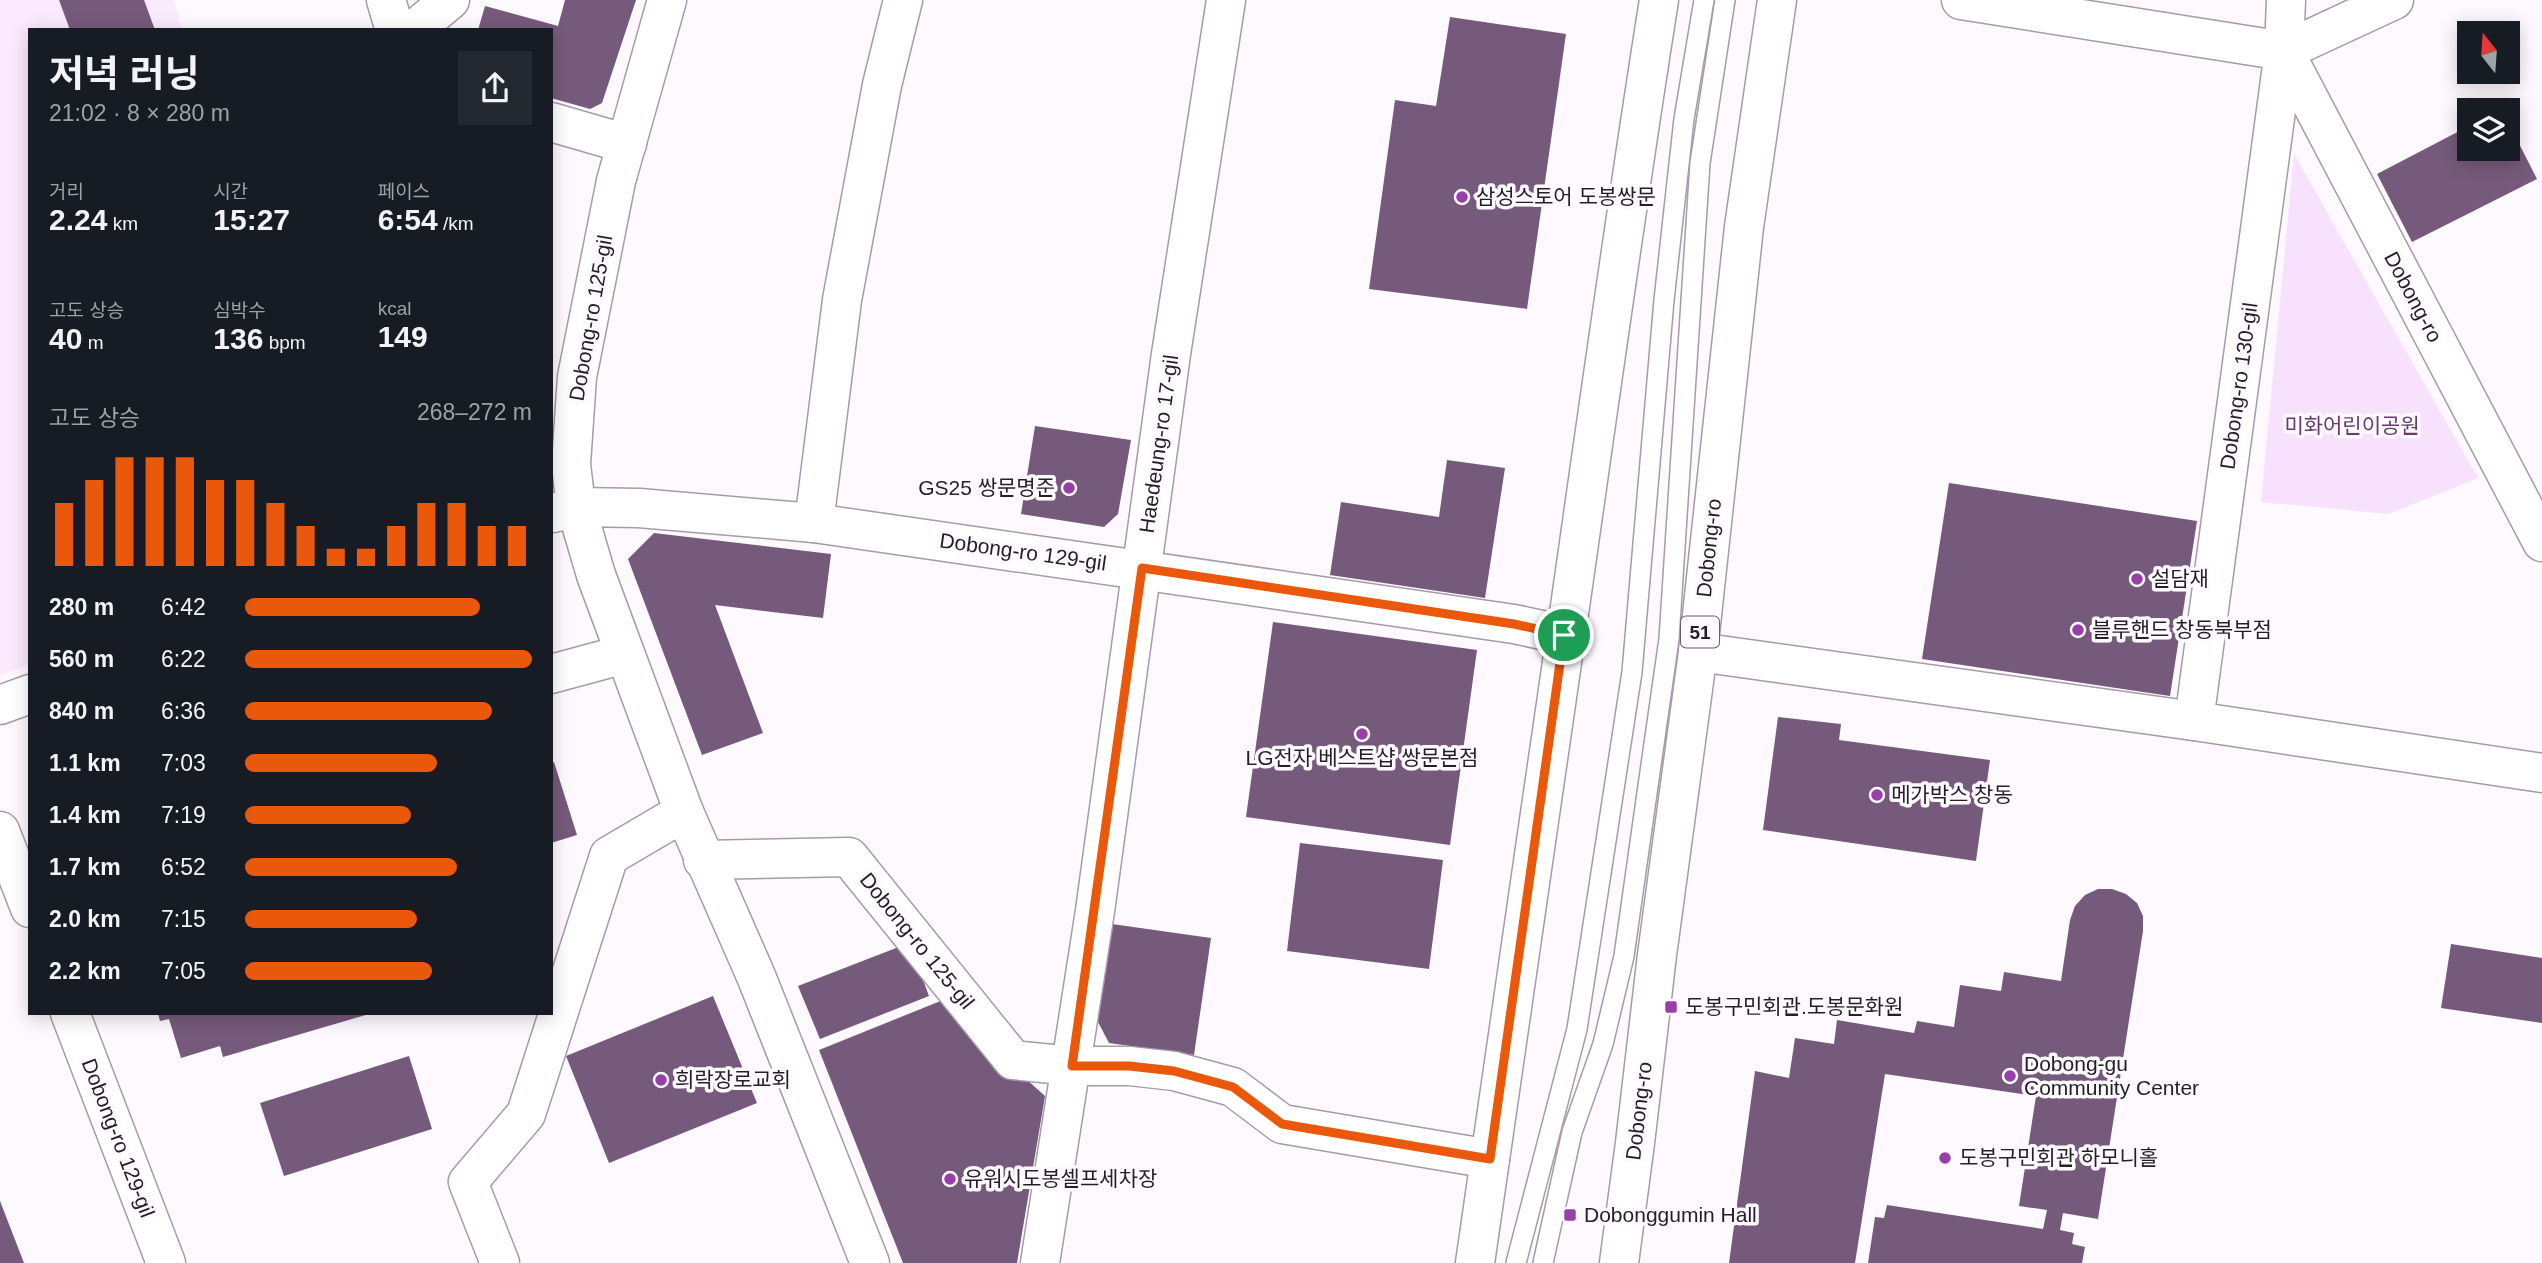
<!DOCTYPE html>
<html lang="ko">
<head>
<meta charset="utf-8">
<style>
  :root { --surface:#171b24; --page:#242831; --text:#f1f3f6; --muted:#9ea1a6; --accent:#ea580c }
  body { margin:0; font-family:Helvetica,"Noto Sans KR",sans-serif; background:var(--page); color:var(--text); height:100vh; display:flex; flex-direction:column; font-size:26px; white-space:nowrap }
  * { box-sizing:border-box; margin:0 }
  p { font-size:23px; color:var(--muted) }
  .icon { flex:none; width:38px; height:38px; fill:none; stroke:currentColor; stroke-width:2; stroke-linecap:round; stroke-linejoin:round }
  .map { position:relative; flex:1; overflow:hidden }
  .drawer { position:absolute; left:28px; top:28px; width:525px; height:987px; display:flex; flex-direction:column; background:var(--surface); border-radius:0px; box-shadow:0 4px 18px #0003 }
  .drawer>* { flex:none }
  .needle { width:46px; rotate:343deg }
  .controls { position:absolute; left:2457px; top:21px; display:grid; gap:14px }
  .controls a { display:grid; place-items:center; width:63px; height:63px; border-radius:0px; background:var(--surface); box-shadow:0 4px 18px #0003; font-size:35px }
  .pin { position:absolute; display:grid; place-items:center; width:60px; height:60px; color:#fff; margin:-30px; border:4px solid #fff; border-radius:50%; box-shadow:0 2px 7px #0007 }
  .round { display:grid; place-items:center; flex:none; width:74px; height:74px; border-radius:0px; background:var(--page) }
  .summary { display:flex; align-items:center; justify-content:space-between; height:119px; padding:0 21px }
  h1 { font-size:38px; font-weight:700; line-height:52px }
  .figures { display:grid; grid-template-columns:repeat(3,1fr); gap:10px; height:119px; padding:7px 21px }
  .figures div { display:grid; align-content:center }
  .figures b { font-size:30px; font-weight:700 }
  .figures small { font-size:19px; font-weight:400 }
  .figures p { font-size:19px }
  .chart { height:196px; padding:14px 21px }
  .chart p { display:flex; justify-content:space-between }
  .chart svg { width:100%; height:126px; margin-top:7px; stroke:var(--accent); stroke-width:6 }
  ul { padding:0 21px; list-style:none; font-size:23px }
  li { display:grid; grid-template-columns:112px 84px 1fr; align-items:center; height:52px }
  li i { height:18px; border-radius:9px; background:var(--accent) }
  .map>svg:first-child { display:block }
  .built { fill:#fbeafe }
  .green { fill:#f8e1fc }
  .building { fill:#765a7b }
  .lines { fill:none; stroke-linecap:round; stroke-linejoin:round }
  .service-casing { stroke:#a69ba8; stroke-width:22 }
  .minor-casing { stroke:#a69ba8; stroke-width:41 }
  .primary-casing { stroke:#a69ba8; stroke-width:41 }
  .service { stroke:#fff; stroke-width:19 }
  .minor { stroke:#fff; stroke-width:38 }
  .primary { stroke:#fff; stroke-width:38 }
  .route-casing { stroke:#fff; stroke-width:14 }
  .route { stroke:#ea580c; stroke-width:9 }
  .poi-dot { fill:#983faa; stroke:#fdf9fe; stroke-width:2.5 }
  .labels { text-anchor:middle; stroke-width:7; stroke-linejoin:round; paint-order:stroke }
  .shield { fill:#fdf9fe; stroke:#646065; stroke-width:2 }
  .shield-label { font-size:19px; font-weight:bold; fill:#231f24 }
  .poi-label { font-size:21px; fill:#231f24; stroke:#fdf9fe; text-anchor:start }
  .street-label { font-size:21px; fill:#231f24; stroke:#fdf9fe }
  .park-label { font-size:21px; fill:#653c6d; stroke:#fdf9fe }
</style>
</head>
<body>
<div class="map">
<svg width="2542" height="1263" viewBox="0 0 2542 1263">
  <rect width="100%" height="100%" fill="#fdf9fe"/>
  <path class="built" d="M0,0h174l8,30h-152v634l-30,12z"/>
  <path class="green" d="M2294,154l184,324 -89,36 -128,-12z"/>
  <g class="building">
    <path d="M59,0h85l11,30h-85z"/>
    <path d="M565,0h71l-34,103 -12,6 -39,-11v-68h-73l7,-24 73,20z"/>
    <path d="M1450,17l116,17 -39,275 -158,-20 26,-189 41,6z"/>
    <path d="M2508,122l29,57 -125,63 -35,-68 92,-48v23h39z"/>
    <path d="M1035,426l96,14 -13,74 -14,13 -83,-13z"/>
    <path d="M1447,460l58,8 -20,130 -155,-23 11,-73 98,15z"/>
    <path d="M1949,483l248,38 -27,175 -248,-37z"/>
    <path d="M654,533l177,21 -8,64 -108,-13 48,128 -61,22 -74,-196z"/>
    <path d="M1273,622l204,28 -27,195 -204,-28z"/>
    <path d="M1778,717l63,7 -2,16 151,20 -14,101 -213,-31z"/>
    <path d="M554,762l23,73 -26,8v-80z"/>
    <path d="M1300,843l143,17 -14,109 -142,-18z"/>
    <path d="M2098,889h14l14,5 11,9 6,13v15l-45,288 -35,-6 -3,17 14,3 -2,11 13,3 -3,16h-214l7,-46 9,1 3,-13 156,24 4,-19 -28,-4 17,-110 -151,-22 -30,189h-126l26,-192 34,7 6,-40 39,6 3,-24 77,13 3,-12 37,6 6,-42 41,6 3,-19 57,9 9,-61 5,-14 10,-11z"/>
    <path d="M1112,924l99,14 -17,117 -85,-12 -12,-23z"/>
    <path d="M909,943l20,53 -109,43 -22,-53z"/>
    <path d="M2451,944l91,14v65l-101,-15z"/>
    <path d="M713,996l44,107 -148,60 -43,-107z"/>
    <path d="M948,998l78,81 19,17 -28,167h-114l-84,-213z"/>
    <path d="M158,1013h211v1l-146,43 -3,-11 -39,12 -12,-39 -9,2z"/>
    <path d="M409,1056l23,73 -148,47 -24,-73z"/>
    <path d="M0,1201l24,62h-24z"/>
  </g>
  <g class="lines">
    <defs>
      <g id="service">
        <path d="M1516,1263l61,-234 55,-357 32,-372 20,-181 20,-119"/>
        <path d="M1543,1263l29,-131 31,-88 21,-88 23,-163 22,-154 31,-476 25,-163"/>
      </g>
      <g id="minor">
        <path d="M386,0l9,30"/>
        <path d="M667,0l-51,181 -39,196 -6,87 5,43 20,68 88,237 72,164 114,287"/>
        <path d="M1961,0l323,51"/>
        <path d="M414,30l36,-30"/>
        <path d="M2284,51l258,491"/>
        <path d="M2284,51l110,-51"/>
        <path d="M551,122l76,22"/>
        <path d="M553,513l23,-6 63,1 175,15 700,101 51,11"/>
        <path d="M814,523l28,-223 40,-215 21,-85"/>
        <path d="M1698,652l496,69 348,52"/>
        <path d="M551,674l74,-20"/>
        <path d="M0,705l30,-11"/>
        <path d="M2194,721l90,-670 2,-51"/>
        <path d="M0,831l30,77"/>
        <path d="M703,860l146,-3 164,203 59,6h57l45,5 59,16 49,37 208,35"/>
        <path d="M70,1013l96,250"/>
        <path d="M500,1263l-32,-81 58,-68 83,-258 75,-44"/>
        <path d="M1040,1263l55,-352 76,-557 55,-354"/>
      </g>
      <g id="primary">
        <path d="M1475,1263c22,-157 46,-313 68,-470 39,-264 74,-529 116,-793"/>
        <path d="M1619,1263l16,-120 22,-188 41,-303 46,-425 33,-227"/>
      </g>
    </defs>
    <use href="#service" class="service-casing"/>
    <use href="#minor" class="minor-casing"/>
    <use href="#primary" class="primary-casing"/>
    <use href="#service" class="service"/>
    <use href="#minor" class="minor"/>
    <use href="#primary" class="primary"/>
  </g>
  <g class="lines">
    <defs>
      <path id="route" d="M1142,568l372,56 50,11 -74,524 -208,-35 -49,-37 -59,-16 -45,-5h-57z"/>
    </defs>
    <use href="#route" class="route-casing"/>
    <use href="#route" class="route"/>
  </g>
  <g class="poi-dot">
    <circle cx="1462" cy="197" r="7"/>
    <circle cx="1069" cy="488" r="7"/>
    <circle cx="2137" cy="579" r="7"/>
    <circle cx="2078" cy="630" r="7"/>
    <circle cx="1362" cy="734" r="7"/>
    <circle cx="1877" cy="795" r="7"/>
    <rect x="1664" y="1000" width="14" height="14" rx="3.5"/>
    <circle cx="2010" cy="1076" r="7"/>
    <circle cx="661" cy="1080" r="7"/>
    <circle cx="1945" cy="1158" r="7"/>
    <circle cx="950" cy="1179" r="7"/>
    <rect x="1563" y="1208" width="14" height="14" rx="3.5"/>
  </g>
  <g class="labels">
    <rect class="shield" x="1681" y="616.5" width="38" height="31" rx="5"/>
    <g class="shield-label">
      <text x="1700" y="639">51</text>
    </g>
    <g class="poi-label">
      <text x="1476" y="204">삼성스토어 도봉쌍문</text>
      <text x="1055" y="495" text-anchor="end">GS25 쌍문명준</text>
      <text x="2151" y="586">설담재</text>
      <text x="2092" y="637">블루핸드 창동북부점</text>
      <text x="1362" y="765" text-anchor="middle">LG전자 베스트샵 쌍문본점</text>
      <text x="1891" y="802">메가박스 창동</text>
      <text x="1685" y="1014">도봉구민회관.도봉문화원</text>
      <text x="2024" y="1071">Dobong-gu<tspan x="2024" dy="24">Community Center</tspan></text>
      <text x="675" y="1087">희락장로교회</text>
      <text x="1959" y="1165">도봉구민회관 하모니홀</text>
      <text x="964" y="1186">유워시도봉셀프세차장</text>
      <text x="1584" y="1222">Dobonggumin Hall</text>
    </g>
    <g class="street-label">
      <text transform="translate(2413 297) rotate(62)" y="7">Dobong-ro</text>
      <text transform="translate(591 318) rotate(-80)" y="7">Dobong-ro 125-gil</text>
      <text transform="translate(2239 386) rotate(-82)" y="7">Dobong-ro 130-gil</text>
      <text transform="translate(1159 444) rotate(-82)" y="7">Haedeung-ro 17-gil</text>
      <text transform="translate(1709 548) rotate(-84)" y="7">Dobong-ro</text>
      <text transform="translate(1023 552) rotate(8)" y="7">Dobong-ro 129-gil</text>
      <text transform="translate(917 941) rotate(51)" y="7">Dobong-ro 125-gil</text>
      <text transform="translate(1639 1111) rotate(-83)" y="7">Dobong-ro</text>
      <text transform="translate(118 1138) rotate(69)" y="7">Dobong-ro 129-gil</text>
    </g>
    <g class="park-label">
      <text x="2352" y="433">미화어린이공원</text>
    </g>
  </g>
</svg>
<div class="controls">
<a><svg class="needle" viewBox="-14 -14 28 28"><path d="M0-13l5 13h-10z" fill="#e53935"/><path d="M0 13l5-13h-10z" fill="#9ea1a6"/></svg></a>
<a><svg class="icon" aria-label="layers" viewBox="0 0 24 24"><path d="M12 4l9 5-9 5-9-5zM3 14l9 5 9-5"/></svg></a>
</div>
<div class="pin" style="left:1564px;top:635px;background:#1e9e55"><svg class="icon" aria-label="arrive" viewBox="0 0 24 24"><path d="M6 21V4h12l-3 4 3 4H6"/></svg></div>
<section class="drawer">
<div class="summary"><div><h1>저녁 러닝</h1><p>21:02 · 8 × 280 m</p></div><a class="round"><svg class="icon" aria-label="share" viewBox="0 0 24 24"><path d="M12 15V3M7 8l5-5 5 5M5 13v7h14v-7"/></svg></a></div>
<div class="figures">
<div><p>거리</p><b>2.24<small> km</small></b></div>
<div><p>시간</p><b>15:27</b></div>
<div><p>페이스</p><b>6:54<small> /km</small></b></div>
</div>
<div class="figures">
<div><p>고도 상승</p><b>40<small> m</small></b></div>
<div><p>심박수</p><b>136<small> bpm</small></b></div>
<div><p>kcal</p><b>149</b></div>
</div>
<div class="chart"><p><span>고도 상승</span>268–272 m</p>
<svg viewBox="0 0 160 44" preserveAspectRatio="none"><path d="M5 44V22M15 44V14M25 44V6M35 44V6M45 44V6M55 44V14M65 44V14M75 44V22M85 44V30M95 44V38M105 44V38M115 44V30M125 44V22M135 44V22M145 44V30M155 44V30"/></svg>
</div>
<ul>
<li><b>280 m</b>6:42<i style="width:82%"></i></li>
<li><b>560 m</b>6:22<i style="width:100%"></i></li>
<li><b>840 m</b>6:36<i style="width:86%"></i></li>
<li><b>1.1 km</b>7:03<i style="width:67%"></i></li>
<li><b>1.4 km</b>7:19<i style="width:58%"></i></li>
<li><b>1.7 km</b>6:52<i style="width:74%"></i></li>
<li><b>2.0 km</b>7:15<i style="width:60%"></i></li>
<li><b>2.2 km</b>7:05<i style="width:65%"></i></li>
</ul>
</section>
</div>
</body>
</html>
